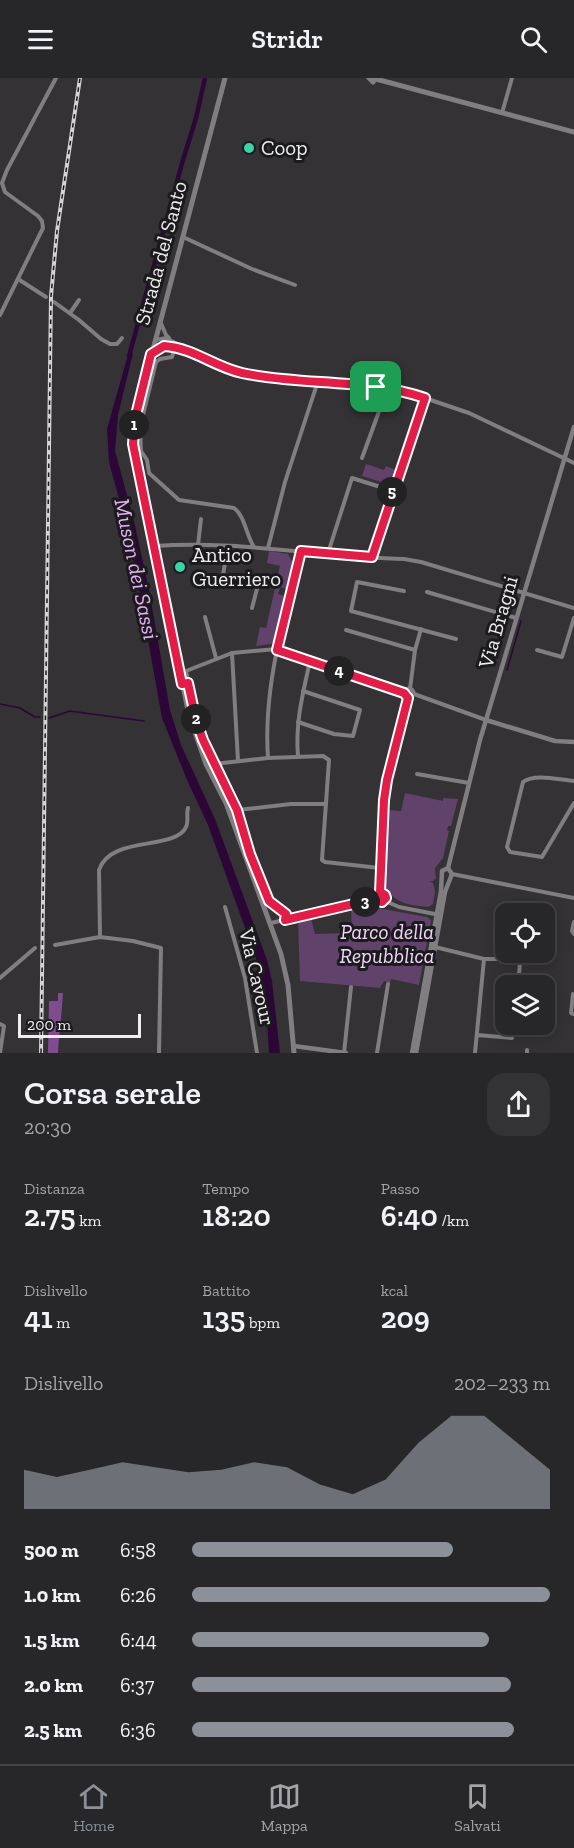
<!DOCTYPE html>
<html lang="it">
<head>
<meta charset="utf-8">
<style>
  :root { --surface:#272628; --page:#333234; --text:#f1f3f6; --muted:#a4a5a8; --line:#434345; --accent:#8c9099 }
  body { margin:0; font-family:"Zilla Slab",serif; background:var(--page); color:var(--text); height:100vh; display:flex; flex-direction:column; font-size:22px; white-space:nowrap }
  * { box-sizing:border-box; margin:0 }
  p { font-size:20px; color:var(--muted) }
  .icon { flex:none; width:33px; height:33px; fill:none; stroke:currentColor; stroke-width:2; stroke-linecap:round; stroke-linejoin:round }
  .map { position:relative; height:975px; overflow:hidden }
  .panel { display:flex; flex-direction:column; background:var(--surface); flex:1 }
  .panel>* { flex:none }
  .controls { position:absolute; left:495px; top:825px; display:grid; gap:12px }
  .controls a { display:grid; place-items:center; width:60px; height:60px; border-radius:12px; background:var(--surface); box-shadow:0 3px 15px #0003,0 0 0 2px var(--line); font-size:30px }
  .scale { position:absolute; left:18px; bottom:15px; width:123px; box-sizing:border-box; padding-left:6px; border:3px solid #efedf0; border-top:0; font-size:16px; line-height:21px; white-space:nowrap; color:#efedf0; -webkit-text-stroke:4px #1b1a1c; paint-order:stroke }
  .pin { position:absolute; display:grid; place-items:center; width:51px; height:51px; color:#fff; margin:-26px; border-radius:12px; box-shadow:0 3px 9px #0006 }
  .km { position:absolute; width:30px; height:30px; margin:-15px; border-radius:50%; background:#222; color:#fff; font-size:16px; line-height:30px; text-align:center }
  .round { display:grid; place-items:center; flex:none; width:63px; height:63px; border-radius:18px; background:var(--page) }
  .head { display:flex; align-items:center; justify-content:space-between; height:102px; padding:0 24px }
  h1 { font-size:33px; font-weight:600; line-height:45px }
  .metrics { display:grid; grid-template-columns:repeat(3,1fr); gap:9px; height:102px; padding:6px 24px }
  .metrics div { display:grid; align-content:center }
  .metrics b { font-size:30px; font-weight:600 }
  .metrics small { font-size:16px; font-weight:400 }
  .metrics p { font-size:16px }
  .chart { height:168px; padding:12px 24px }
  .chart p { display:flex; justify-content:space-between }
  .chart svg { width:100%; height:108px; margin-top:6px; fill:var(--accent); opacity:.7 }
  ul { padding:0 24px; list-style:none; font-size:20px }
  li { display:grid; grid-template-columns:96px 72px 1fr; align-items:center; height:45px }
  li i { height:15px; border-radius:8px; background:var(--accent) }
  header { display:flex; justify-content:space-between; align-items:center; height:78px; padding:0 24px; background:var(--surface); font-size:27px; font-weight:600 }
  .tab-bar { display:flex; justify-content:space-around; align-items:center; height:84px; border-top:2px solid var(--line); background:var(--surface); font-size:16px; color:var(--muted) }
  .tab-bar a { display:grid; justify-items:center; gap:3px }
  .tab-bar .on { color:var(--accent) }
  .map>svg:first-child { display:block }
  .green { fill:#60426a }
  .forest { fill:#7f4c90 }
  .water { fill:#2c0637 }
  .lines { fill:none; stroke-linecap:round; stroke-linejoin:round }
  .stream { stroke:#2c0637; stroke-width:1.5 }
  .canal { stroke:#2c0637; stroke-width:4.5 }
  .minor { stroke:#807e81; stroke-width:4 }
  .tertiary { stroke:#807e81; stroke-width:4.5 }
  .secondary { stroke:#807e81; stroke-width:5 }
  .rail-casing { stroke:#d5d3d6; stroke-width:4 }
  .rail { stroke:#1b1a1c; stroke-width:1.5; stroke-dasharray:4.5; stroke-linecap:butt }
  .route-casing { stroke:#fff; stroke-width:12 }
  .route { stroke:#e11d48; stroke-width:8 }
  .poi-dot { fill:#3ad4a5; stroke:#1b1a1c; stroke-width:2 }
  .labels { text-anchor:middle; stroke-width:6; stroke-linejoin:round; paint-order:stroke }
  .poi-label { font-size:21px; fill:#efedf0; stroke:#1b1a1c; text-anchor:start }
  .street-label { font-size:21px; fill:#efedf0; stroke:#1b1a1c }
  .park-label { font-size:21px; font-style:italic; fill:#f3d6fc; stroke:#1b1a1c }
  .water-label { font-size:22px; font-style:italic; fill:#e6adf9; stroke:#1b1a1c }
</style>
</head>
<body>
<header><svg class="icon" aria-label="menu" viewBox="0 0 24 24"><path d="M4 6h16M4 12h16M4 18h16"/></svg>Stridr<svg class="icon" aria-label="search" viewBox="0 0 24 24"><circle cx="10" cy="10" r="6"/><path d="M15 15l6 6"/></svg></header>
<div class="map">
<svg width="574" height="975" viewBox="0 0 574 975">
  <rect width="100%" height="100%" fill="#343235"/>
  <g class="green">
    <path d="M366,386l18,6 2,-4 10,4 -5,15 -29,-9z"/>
    <path d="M269,473l19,3 5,9 -6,26 -7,-2 -2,7 6,2 2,-3 -12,48 -3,3 -15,2 4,-19 6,1 14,-62 -13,-3z"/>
    <path d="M405,715l38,8v-3l15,1 -7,27h-3l-1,4 2,1 -6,27 -8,10 1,10 -3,3h-4l4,2 2,8 -2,13 -5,3c-21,-2 -37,-4 -45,-26l5,-71 13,1z"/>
    <path d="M366,828l61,11 4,3 -12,65 -28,-6 -1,4 -6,-2 -4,7 -80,-7 -2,-60 13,-3 4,16 37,-1 -1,-25z"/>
  </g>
  <path class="forest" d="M58,915h5c-1,20 -4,40 -5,60h-10l1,-52h9z"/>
  <path class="water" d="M129,273l4,2 -15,62 -3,36 19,70 15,69 21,120 11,35 34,74 52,141 5,21 8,72h-11l-4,-63 -7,-26 -50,-139 -21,-45 -25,-62 -27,-151 -10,-46 -16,-59 -2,-33z"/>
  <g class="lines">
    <g class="stream">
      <path d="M507,592l14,-49"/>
      <path d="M0,626l20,4 15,9h5"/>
      <path d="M49,640l21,-7 74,10"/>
    </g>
    <path class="canal" d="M129,278l54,-196 13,-42 9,-40"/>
    <g class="minor">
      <path d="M502,35l10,-35"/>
      <path d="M183,159l69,32 43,16"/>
      <path d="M18,201l28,18"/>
      <path d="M54,224l25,18 22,19 9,5h7l5,-6"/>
      <path d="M70,235l9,-13"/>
      <path d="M0,237l43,-87 -1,-7 -4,-5 -33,-24 -3,-9 5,-13 49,-92"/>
      <path d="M160,243l6,14 3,3"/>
      <path d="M156,262l10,-2 48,26 25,9 54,8h37l83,13 56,19 105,50"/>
      <path d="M175,269l-3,10 -12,2 -4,3 -16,65 1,24 6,9 2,13 30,27 55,8c11,8 12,27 20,39"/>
      <path d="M154,274l10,-6 19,2"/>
      <path d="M362,380l19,-52 4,-18"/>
      <path d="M198,467l3,-26"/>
      <path d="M155,468c83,-6 166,11 249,13l17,3 153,46"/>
      <path d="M228,468l-5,29 35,10 -6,23"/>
      <path d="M268,470l17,-66 33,-101"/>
      <path d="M328,475l24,-75 41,13"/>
      <path d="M372,479l53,-159"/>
      <path d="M404,513l-47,-9 -6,29 105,28"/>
      <path d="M427,514l89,26"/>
      <path d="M205,539l11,41"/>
      <path d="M346,552l69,20"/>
      <path d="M537,572l25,7 12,-39"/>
      <path d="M232,575l6,108"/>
      <circle cx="409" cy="615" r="4.5"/>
      <path d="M410,611l5,-39 6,-21"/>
      <path d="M414,616l72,26"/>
      <path d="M298,644l36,12 19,2 7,-26 -57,-19"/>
      <path d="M298,678c-3,-33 5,-63 12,-95"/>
      <path d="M268,680c-5,-71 16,-139 33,-207"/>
      <path d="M214,686l54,-6 55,-2 6,4 -7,100 3,2 55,6"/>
      <path d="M417,696l52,9"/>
      <path d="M574,703c-14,-1 -39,-8 -51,1l-16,65 3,5 32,5 32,-54"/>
      <path d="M238,732l53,-6h35"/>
      <path d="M452,796l122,24"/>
      <path d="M380,814l4,-92 3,-20 21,-82"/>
      <path d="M385,823l1,-3 -3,-5 -7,1 -1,5 4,4 6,-2 14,6 41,8"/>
      <path d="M225,829l20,71 12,75"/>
      <path d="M285,842l1,-6 -17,-13 -10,-24 -21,-67 -24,-46 -18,-44 -10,-49 46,-18 45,-4 127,44"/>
      <path d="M574,844l-2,9 2,3"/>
      <path d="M271,845l104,-24"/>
      <path d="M100,858l-1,-66c11,-35 76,-19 87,-43 3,-6 0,-13 2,-19"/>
      <path d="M55,867l45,-8 33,4 28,7 -2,105"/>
      <path d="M435,869l49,12h33l3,4 -2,23"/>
      <path d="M0,900l35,-30"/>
      <path d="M573,916l-2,19 3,1"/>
      <path d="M0,946l4,2 -4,27"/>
      <path d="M477,957l35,3 2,-14"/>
      <path d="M344,975l7,-66"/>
      <path d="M377,975l11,-69"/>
      <path d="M475,975l9,-94"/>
      <path d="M527,975v-3"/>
    </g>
    <g class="tertiary">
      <path d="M486,642l69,21 19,1"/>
      <path d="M294,968l52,7"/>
      <path d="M412,975l29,-162 1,-20 6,-3 32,-128 94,-313"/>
      <path d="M416,975l29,-161 7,-18 -4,-6"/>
    </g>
    <g class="secondary">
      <path d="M225,0l-83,313 -7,28 -2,25 56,271 17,49 20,39 55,151 7,31 6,68"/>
      <path d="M369,0l4,4 3,-4"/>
      <path d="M376,1l198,53"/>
    </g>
    <defs>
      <path id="rail" d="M41,975l10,-757 6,-65 23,-153"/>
    </defs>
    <use href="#rail" class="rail-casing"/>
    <use href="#rail" class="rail"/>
  </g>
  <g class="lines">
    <defs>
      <path id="route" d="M164,268c30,2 50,21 78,27 61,13 124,5 183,25l-53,159 -71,-6 -24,99 127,43 4,5 -21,82 -3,20 -4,92 5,3 1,3 -4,4 -7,-3 -90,21 1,-6 -17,-13 -19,-47 -13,-44 -34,-70 -7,-20 -8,-37 -6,1 -49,-240 2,-25 16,-65z"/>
    </defs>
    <use href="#route" class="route-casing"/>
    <use href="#route" class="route"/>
  </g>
  <g class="poi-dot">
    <circle cx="249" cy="70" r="6"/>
    <circle cx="180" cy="489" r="6"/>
  </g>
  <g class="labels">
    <g class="poi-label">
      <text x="261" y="77">Coop</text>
      <text x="192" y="484">Antico<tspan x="192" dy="24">Guerriero</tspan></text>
    </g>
    <g class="street-label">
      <text transform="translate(161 175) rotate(-75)" y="7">Strada del Santo</text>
      <text transform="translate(498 544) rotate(-74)" y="7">Via Bragni</text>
      <text transform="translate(257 899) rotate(77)" y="7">Via Cavour</text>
    </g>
    <g class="park-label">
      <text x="387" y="861">Parco della<tspan x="387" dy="24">Repubblica</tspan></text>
    </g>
    <g class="water-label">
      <text transform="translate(137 491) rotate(78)" y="8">Muson dei Sassi</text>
    </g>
  </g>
</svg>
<div class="controls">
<a><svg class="icon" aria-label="locate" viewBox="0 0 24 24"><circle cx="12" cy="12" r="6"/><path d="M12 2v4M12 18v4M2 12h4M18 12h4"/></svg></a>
<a><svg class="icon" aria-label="layers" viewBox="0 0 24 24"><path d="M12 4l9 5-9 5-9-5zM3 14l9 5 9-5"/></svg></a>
</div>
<div class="scale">200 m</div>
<div class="pin" style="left:376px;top:309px;background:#1e9e55"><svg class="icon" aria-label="arrive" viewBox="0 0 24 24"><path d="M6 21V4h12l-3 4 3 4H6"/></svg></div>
<b class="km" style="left:134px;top:347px">1</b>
<b class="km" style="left:196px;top:641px">2</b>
<b class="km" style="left:365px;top:824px">3</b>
<b class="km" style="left:339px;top:593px">4</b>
<b class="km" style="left:392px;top:414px">5</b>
</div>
<section class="panel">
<div class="head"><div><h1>Corsa serale</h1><p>20:30</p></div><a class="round"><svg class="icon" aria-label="share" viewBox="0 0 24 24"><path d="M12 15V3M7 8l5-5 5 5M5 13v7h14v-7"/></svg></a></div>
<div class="metrics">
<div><p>Distanza</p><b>2.75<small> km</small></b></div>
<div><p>Tempo</p><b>18:20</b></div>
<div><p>Passo</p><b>6:40<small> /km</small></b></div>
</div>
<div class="metrics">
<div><p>Dislivello</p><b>41<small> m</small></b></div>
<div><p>Battito</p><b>135<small> bpm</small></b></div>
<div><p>kcal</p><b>209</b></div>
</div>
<div class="chart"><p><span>Dislivello</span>202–233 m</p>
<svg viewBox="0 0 160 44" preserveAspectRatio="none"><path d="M0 44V28L10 31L20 28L30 25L40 27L50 29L60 28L70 25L80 27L90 34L100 38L110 32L120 17L130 6L140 6L150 17L160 28V44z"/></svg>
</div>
<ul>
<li><b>500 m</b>6:58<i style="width:73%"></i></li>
<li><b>1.0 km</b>6:26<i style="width:100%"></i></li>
<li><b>1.5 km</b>6:44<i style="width:83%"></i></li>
<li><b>2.0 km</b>6:37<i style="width:89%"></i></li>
<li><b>2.5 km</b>6:36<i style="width:90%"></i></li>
</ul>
</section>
<nav class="tab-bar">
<a class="on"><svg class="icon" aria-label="home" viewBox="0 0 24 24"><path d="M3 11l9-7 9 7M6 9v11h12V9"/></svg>Home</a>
<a><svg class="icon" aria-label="map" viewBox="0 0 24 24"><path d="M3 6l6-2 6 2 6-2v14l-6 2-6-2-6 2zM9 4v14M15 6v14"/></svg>Mappa</a>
<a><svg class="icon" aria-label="saved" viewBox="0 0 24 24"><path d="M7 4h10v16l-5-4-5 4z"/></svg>Salvati</a>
</nav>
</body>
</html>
